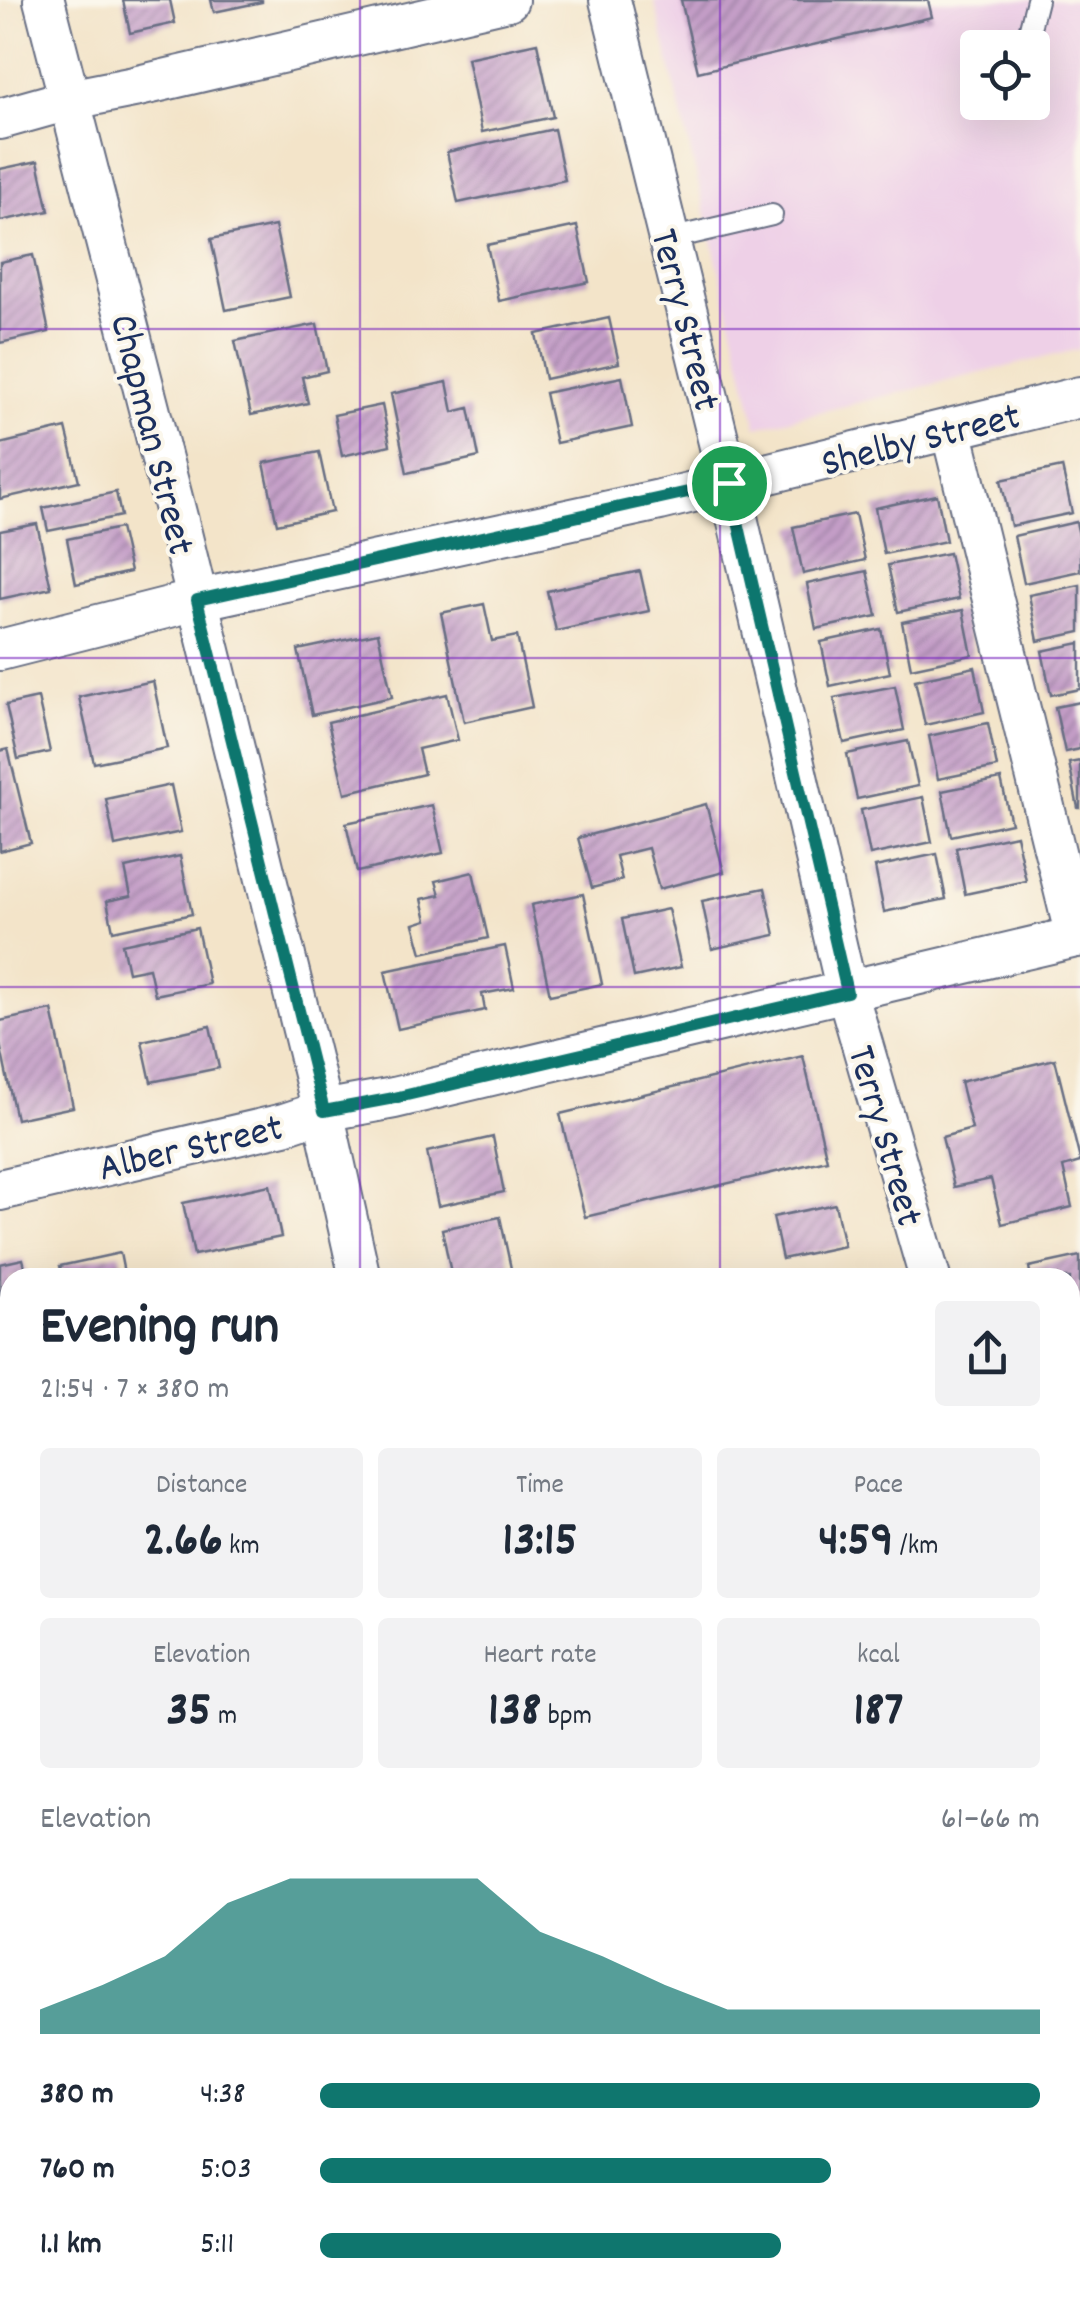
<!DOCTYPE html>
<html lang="en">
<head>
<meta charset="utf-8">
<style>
  :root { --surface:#fff; --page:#f2f2f3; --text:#1f2937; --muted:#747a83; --accent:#0f766e }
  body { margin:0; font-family:Dekko,sans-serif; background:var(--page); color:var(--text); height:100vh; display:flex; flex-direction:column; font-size:38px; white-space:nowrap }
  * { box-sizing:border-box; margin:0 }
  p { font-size:32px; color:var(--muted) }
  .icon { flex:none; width:55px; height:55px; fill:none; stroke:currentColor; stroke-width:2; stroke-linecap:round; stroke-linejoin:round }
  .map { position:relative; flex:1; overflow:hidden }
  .drawer { position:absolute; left:0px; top:1268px; width:1080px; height:1038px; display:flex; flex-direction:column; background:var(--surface); border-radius:30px 30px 0 0; box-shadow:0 10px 40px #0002 }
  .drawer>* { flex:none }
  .fabs { position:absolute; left:960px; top:30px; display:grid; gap:20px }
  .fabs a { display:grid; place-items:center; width:90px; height:90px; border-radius:10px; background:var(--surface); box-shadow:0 10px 40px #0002; font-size:50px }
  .pin { position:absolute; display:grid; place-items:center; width:85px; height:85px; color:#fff; margin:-42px; border:5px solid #fff; border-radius:50%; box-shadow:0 2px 10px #0007 }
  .round { display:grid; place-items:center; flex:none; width:105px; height:105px; border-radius:10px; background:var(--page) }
  .overview { display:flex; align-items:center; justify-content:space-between; height:170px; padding:0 40px }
  h1 { font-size:55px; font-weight:700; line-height:75px }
  .figures { display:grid; grid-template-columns:repeat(3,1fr); gap:15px; height:170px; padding:10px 40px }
  .figures div { display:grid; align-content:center; border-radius:10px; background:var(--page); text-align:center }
  .figures b { font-size:50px; font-weight:700 }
  .figures small { font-size:28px; font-weight:400 }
  .figures p { font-size:28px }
  .chart { height:280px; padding:20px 40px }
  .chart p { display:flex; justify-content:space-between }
  .chart svg { width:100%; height:180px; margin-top:10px; fill:var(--accent); opacity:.7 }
  ul { padding:0 40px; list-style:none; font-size:32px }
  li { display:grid; grid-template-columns:160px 120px 1fr; align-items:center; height:75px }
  li i { height:25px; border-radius:12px; background:var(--accent) }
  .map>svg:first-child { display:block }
  .built { fill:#eed0e7; fill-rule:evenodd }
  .building { fill:url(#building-hatch) }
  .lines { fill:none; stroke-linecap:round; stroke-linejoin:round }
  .lane-casing { stroke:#676e83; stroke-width:24 }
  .street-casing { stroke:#676e83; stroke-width:44 }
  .secondary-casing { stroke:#676e83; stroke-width:59 }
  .lane { stroke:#fff; stroke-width:20 }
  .street { stroke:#fff; stroke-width:40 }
  .secondary { stroke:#fde4d0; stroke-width:55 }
  .route-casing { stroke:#fff; stroke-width:20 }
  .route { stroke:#0f766e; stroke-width:12 }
  .grid { fill:none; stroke:#7b2cbf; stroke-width:2.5; stroke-opacity:0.55 }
  .labels { text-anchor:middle; stroke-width:8; stroke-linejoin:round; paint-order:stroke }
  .street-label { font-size:40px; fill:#1b2f5e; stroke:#fbf7ec }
</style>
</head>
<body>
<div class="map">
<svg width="1080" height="2303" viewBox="0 0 1080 2303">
  <defs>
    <pattern id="building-hatch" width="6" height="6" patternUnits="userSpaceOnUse" patternTransform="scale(2.5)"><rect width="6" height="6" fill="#c49ec7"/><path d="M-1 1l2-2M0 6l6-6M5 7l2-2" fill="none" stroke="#9e81a5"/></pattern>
  </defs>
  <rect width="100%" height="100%" fill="#fbf7ec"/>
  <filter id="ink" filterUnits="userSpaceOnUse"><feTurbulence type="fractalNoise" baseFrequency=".01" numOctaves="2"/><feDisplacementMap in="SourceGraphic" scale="20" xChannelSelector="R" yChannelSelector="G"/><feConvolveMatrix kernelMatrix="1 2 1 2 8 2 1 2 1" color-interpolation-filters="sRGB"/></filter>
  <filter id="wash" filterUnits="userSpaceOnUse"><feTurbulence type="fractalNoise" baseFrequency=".0048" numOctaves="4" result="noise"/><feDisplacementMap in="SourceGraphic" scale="40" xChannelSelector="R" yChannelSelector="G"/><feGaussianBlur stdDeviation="2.25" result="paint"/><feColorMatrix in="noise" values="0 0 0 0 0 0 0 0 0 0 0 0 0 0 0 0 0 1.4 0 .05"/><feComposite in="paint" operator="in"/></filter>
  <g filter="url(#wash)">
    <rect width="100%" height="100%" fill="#f3e4c9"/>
    <path class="built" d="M654,0h426v349l-323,78zM978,48h54v54h-54z"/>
    <g id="blocks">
      <g class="building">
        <path d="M123,0h47l5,23 -45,10z"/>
        <path d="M211,0h51v2l-48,10z"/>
        <path d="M681,0h247l4,17 -234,55z"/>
        <path d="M537,43l16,74 -71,15 -15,-74z"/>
        <path d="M554,129l11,51 -107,23 -11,-51z"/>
        <path d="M38,161l11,50 -49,10v-52z"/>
        <path d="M275,226l15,71 -64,13 -15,-71z"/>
        <path d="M577,226l12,56 -90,19 -12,-56z"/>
        <path d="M33,255l16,77 -49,11v-81z"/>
        <path d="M609,318l10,45 -74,16 -9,-45z"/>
        <path d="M317,324l10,47 -25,6 6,26 -57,12 -16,-74z"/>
        <path d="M622,377l10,50 -76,16 -11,-50z"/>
        <path d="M447,382l6,30 16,-4 10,49 -72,16 -16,-79z"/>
        <path d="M382,405l8,40 -48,11 -8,-41z"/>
        <path d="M66,428l13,53 -79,18v-55z"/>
        <path d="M319,452l13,60 -55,12 -13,-61z"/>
        <path d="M1062,467l10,46 -61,13 -10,-46z"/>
        <path d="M116,492l5,24 -73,15 -5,-23z"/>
        <path d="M937,495l9,46 -62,13 -9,-46z"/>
        <path d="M855,514l10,46 -62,14 -10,-47z"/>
        <path d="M1076,522l4,18v31l-56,12 -10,-47z"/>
        <path d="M37,524l14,64 -51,11v-68z"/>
        <path d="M120,528l10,44 -54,12 -9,-45z"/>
        <path d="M949,553l10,46 -61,13 -10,-47z"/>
        <path d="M640,571l9,40 -93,20 -9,-40z"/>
        <path d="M867,571l10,45 -61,13 -9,-45z"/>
        <path d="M1080,585v47l-42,9 -9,-46z"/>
        <path d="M484,604l8,37 25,-5 15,71 -68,15 -23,-109z"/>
        <path d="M963,610l9,45 -61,13 -9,-46z"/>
        <path d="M881,629l9,44 -60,13 -9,-44z"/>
        <path d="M378,633l14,64 -80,18 -14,-65z"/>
        <path d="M1080,643v46l-29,6 -9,-44z"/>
        <path d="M975,667l9,45 -59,13 -10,-45z"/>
        <path d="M153,681l14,67 -73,15 -15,-66z"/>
        <path d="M895,686l9,44 -60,13 -10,-45z"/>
        <path d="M447,694l11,46 -40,9 6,25 -79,19 -17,-71z"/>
        <path d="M38,698l12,54 -32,7 -12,-54z"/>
        <path d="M1080,702v47l-15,3 -10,-45z"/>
        <path d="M988,723l9,44 -59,12 -9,-43z"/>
        <path d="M908,741l10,45 -61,13 -10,-45z"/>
        <path d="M8,749l23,94 -31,8v-100z"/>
        <path d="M1080,761v47h-2l-9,-45z"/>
        <path d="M1001,779l10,44 -60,13 -9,-45z"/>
        <path d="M171,785l10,47 -66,14 -9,-47z"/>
        <path d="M923,797l9,45 -62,13 -9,-45z"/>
        <path d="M706,804l18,68 -65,17 -11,-41 -32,8 6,24 -30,8 -14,-50z"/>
        <path d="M432,805l11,48 -86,19 -11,-49z"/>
        <path d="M1016,835l10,46 -61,13 -9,-46z"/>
        <path d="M937,854l9,45 -62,13 -9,-45z"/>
        <path d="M180,856l12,58 -79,17 -6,-30 24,-5 -6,-28z"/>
        <path d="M473,872l15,66 -66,15 -8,-29 13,-4 -5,-21 18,-4 -4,-14z"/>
        <path d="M765,888l10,47 -63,14 -10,-48z"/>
        <path d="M583,894l19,90 -52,11 -19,-90z"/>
        <path d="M668,909l13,58 -47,10 -12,-58z"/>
        <path d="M197,928l12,56 -54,11 -6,-27 -21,4 -6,-28z"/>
        <path d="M505,946l9,42 -32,6 3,16 -87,19 -13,-58z"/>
        <path d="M52,1010l21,97 -57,12 -16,-75v-23z"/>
        <path d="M210,1026l9,42 -68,14 -9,-41z"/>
        <path d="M803,1056l24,104 -242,57 -25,-103z"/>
        <path d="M1055,1059l25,101v2l-17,5 9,40 -70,17 -11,-45 -37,8 -12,-50 30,-8 -12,-47z"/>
        <path d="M493,1137l11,55 -66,14 -11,-54z"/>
        <path d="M270,1185l11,52 -87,18 -11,-52z"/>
        <path d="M835,1204l9,42 -62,13 -9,-42z"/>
        <path d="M500,1217l13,61h-61l-10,-49z"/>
        <path d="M120,1253l5,25h-62l-3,-12z"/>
        <path d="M1080,1256v80l-10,2v-60h-39l-2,-11z"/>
        <path d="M23,1259l5,19h-18v24l-10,3v-41z"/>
        <path d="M10,1433v52l-10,2v-52z"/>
        <path d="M10,1510v56l-10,2v-56z"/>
        <path d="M10,1593v53l-10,2v-53z"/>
        <path d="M1080,2186v53l-10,2v-53z"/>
        <path d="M1080,2261v42h-54l-1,-8h45v-32z"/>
        <path d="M152,2295h66l2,7 -65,1z"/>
        <path d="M307,2295h60v2l-29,6h-29z"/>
        <path d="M437,2295h93l2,8h-93z"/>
        <path d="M695,2295h45l1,2 -30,6h-14z"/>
      </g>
    </g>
  </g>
  <g filter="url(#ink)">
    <use href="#blocks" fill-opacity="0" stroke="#676e83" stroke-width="2.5"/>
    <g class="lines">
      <defs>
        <g id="lane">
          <path d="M1028,36l9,-36"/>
          <path d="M669,239l103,-24"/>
        </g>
        <g id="street">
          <path d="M44,0l137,533 142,578 37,167"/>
          <path d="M610,0l119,483 118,509 83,286"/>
          <path d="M0,119l68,-19 66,-13 374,-87"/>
          <path d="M951,429l125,508"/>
          <path d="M0,650l197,-50 463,-100 420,-103"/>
          <path d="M0,1190l284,-66 39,-13 71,-13 686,-162"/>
          <path d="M1070,1483l10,-3"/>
          <path d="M0,1726l10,-3"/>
          <path d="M1070,1874l10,40"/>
          <path d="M0,1972l10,44"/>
          <path d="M75,2295l2,8"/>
          <path d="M598,2295l2,8"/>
        </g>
        <g id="secondary">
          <path d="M1070,2000l10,-2"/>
          <path d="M0,2247l10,-2"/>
        </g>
      </defs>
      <use href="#lane" class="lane-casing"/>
      <use href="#street" class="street-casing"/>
      <use href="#secondary" class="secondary-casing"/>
      <use href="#lane" class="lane"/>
      <use href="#street" class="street"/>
      <use href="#secondary" class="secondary"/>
    </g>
  </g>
  <g class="lines" filter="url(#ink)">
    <defs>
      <path id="route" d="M729,483l118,509 -453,106 -70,13 -127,-511z"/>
    </defs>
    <use href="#route" class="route-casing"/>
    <use href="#route" class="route"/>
  </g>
  <path class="grid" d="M360,0v1278M720,0v1278M0,329h1080M0,658h1080M0,987h1080M0,1316h10M1070,1316h10M0,1645h10M1070,1645h10M0,1974h10M1070,1974h10M360,2295v8M720,2295v8"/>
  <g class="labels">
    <g class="street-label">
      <text transform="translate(688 319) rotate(76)" y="14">Terry Street</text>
      <text transform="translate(155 434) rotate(76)" y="14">Chapman Street</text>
      <text transform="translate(920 437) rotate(-14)" y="14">Shelby Street</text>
      <text transform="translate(888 1135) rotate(74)" y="14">Terry Street</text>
      <text transform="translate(190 1145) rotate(-13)" y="14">Alber Street</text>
    </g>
  </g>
</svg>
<div class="fabs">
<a><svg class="icon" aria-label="locate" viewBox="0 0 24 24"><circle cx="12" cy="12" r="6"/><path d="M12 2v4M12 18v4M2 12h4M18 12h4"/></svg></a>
</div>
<div class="pin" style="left:729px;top:483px;background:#1e9e55"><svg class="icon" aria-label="arrive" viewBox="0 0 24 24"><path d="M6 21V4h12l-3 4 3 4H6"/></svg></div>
<section class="drawer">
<div class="overview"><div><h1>Evening run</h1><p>21:54 · 7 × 380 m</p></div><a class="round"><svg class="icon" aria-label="share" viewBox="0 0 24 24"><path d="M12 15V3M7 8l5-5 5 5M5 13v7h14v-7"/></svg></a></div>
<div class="figures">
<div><p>Distance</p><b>2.66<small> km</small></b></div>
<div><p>Time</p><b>13:15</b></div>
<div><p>Pace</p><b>4:59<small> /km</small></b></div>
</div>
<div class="figures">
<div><p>Elevation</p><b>35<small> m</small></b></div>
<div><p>Heart rate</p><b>138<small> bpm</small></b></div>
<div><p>kcal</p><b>187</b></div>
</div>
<div class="chart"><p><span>Elevation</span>61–66 m</p>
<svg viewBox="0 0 160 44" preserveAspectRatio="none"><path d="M0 44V38L10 32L20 25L30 12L40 6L50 6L60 6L70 6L80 19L90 25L100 32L110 38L120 38L130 38L140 38L150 38L160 38V44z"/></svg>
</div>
<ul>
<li><b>380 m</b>4:38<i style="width:100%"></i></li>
<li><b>760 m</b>5:03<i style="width:71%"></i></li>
<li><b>1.1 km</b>5:11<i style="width:64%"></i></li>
</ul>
</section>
</div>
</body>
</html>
